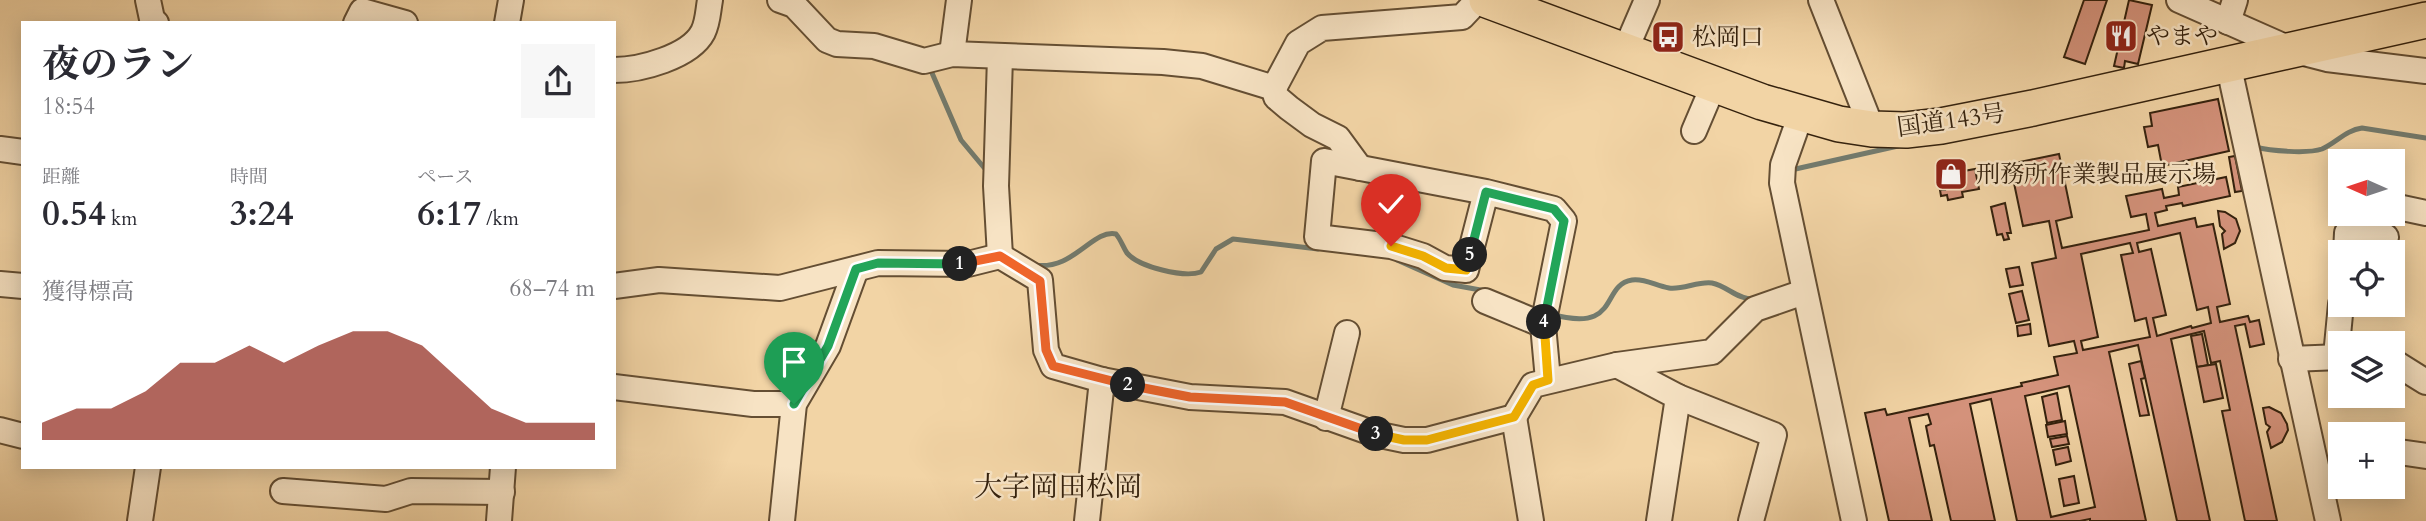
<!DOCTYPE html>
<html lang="ja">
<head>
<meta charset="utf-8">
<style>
  :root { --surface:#fff; --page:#f7f7f7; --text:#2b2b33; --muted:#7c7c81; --accent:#8f2418 }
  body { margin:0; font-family:Cardo,"Noto Serif JP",serif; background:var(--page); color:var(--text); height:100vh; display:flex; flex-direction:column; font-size:26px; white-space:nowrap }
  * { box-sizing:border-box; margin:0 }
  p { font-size:23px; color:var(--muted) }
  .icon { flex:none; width:38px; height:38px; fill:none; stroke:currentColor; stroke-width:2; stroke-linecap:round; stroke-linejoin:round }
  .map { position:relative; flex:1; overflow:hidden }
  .details { position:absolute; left:21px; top:21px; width:595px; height:448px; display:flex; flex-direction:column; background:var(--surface); border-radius:0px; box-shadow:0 4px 18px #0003 }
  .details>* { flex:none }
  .needle { width:46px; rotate:273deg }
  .tools { position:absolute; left:2328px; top:149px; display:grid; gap:14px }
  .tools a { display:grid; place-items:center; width:77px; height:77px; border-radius:0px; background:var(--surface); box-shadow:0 4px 18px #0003; font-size:35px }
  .pin { position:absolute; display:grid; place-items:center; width:60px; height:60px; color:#fff; margin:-72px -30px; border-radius:50% 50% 50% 0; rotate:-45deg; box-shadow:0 0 7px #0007 }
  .pin .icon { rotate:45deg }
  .km { position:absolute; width:35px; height:35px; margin:-18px; border-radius:50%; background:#222; color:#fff; font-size:19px; line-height:35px; text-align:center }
  .round { display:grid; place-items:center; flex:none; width:74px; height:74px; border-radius:0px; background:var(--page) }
  .headline { display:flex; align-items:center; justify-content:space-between; height:119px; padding:0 21px }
  h1 { font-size:38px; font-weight:700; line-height:52px }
  .stats { display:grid; grid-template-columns:repeat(3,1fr); gap:10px; height:119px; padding:7px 21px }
  .stats div { display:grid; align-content:center }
  .stats b { font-size:35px; font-weight:700 }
  .stats small { font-size:19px; font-weight:400 }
  .stats p { font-size:19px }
  .chart { height:196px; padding:14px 21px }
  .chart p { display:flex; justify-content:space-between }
  .chart svg { width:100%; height:126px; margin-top:7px; fill:var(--accent); opacity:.7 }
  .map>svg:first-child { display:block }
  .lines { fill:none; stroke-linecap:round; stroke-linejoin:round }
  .stream { stroke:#737b6e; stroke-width:5 }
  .building { fill:#d4927b; stroke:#34210d; stroke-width:2; fill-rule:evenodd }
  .minor-casing { stroke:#644e33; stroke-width:28 }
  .highway-casing { stroke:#34210d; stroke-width:38 }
  .minor { stroke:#f7e3c4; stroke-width:24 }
  .highway { stroke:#f2d4a5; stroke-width:35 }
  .split-1-casing { stroke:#fff; stroke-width:14 }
  .split-2-casing { stroke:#fff; stroke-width:14 }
  .split-3-casing { stroke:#fff; stroke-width:14 }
  .split-4-casing { stroke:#fff; stroke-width:14 }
  .split-5-casing { stroke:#fff; stroke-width:14 }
  .split-6-casing { stroke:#fff; stroke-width:14 }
  .split-1 { stroke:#22a559; stroke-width:9 }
  .split-2 { stroke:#f0652b; stroke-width:9 }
  .split-3 { stroke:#f0652b; stroke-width:9 }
  .split-4 { stroke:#f5b400; stroke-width:9 }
  .split-5 { stroke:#22a559; stroke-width:9 }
  .split-6 { stroke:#f5b400; stroke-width:9 }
  .labels { text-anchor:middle; stroke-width:5; stroke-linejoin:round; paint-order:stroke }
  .poi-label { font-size:24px; fill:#34210d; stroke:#f7e3c4; text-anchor:start }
  .street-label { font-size:24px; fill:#34210d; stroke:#f7e3c4 }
  .quarter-label { font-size:28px; fill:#34210d; stroke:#f7e3c4 }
</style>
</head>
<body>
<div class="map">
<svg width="2426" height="521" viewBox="0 0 2426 521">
  <rect width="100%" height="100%" fill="#f2d4a5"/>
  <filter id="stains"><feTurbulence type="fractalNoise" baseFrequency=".00286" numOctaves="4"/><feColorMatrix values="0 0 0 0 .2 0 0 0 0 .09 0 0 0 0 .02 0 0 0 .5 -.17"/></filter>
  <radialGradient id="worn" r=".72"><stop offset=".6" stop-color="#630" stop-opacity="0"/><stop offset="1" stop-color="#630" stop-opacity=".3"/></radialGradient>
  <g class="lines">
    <g class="stream">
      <path d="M929,66l32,74 25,30"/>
      <path d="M2255,147c16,4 52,7 67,2 14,-6 24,-19 40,-21l64,10"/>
      <path d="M1791,170l107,-24"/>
      <path d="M1397,260l56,25 33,6"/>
      <path d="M1034,265c40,6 58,-36 82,-31 5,6 7,13 11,19 12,14 57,25 74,19l15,-23 17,-10 85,10"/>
      <path d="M1551,314c70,20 49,-29 81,-34 13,-2 24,6 37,8 14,2 29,-7 43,-5 15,3 25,16 40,16"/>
    </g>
  </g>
  <g class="building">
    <path d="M2084,0h23l-22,64 -21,-7z"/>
    <path d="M2129,0l23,5 -14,59 -13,-3 -1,7 -10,-2z"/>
    <path d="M2218,99l11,52 -67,15 -4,-21 -10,2 -4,-20 8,-1 -2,-13z"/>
    <path d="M2059,154l13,63 -16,4 6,27 87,-18 -3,-16 -15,3 -5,-21 36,-7 2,9 15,-3 -1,-8 48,-10 4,19 -47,10 -1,-3 -16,3 1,4 -12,3 3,13 37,-8 2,9 16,-3 17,80 -13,3 3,15 28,-6 2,6 9,-2 5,24 -14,3 -5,-23 -10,2 42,195h-32l-23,-110 8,-1 -10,-49 -9,2 -7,-32 -33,8 39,182h-33l-39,-176 -29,7 37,169h-56v-2l-10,2h-63l-26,-122 -21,5 25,117h-44l-17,-76 -4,1 -4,-20 5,-2 -3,-10 -19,4 23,103h-43l-24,-108 20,-4 2,6 135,-29 -1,-3 37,-8 -4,-18 23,-4 -3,-12 -25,5 -17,-83 24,-5 -7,-37 -26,5 -13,-62zM2180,233l17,77 11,-3 3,16 -19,5 -1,-2 -34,10 -4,-18 13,-3 -15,-66 -12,3 -2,-9zM2130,243l3,10 -12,2 14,66 11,-3 4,19 -67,13 -2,-9 17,-4 -17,-83zM2069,386l26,121 -44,10 -26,-121z"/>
    <path d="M2235,156l7,35 -7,1 -6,-35z"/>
    <path d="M1975,169l4,20 -17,3 1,5 -15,3 -1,-5 -6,1 -1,-6h5l-3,-15z"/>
    <path d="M2005,203l6,30h-4l2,6 -5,1 -2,-6 -5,1 -6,-28z"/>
    <path d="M2218,211l7,1 11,7 4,12 -5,12 -11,6 -2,-15 3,-3 -5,-5z"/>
    <path d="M2019,267l4,18 -13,2 -4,-18z"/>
    <path d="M2022,291l7,29 -13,3 -7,-29z"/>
    <path d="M2030,324l1,10 -13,2 -1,-10z"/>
    <path d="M2202,334l6,31 -11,2 -6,-31z"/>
    <path d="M2141,361l4,17 -4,1 8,36 -9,1 -11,-52z"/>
    <path d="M2216,364l7,34 -19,4 -7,-35z"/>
    <path d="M2057,393l5,27 -15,3 -5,-26z"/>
    <path d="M2269,407l12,6 6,11 1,6 -6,12 -11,6 -4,-16 3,-5 -4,-3 -3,-16z"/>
    <path d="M2065,421l2,13 -19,3 -2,-12z"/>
    <path d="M2067,436l2,8 -17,3 -2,-8z"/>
    <path d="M2068,447l3,14 -15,4 -3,-15z"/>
    <path d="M2074,476l5,27 -15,3 -5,-27z"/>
  </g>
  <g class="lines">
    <defs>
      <g id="minor">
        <path d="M148,0l4,19 4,4"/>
        <path d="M780,0l14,5 33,35 10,4 37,2 50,15 28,-7 211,8 39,4 72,22 24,-45 24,-15 140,-11 16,-17"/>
        <path d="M1821,0l51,129"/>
        <path d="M2179,0l113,50 35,9 99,12"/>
        <path d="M2228,22l7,-22"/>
        <path d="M356,23l6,-12 43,12"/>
        <path d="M507,23l4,-23"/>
        <path d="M1625,51l22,-51"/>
        <path d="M952,54l7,-54"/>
        <path d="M1000,57l-4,129 4,70"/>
        <path d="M2228,63l100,458"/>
        <path d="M614,70c26,0 76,-13 89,-38 5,-10 5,-21 7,-32"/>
        <path d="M1274,88l2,9 13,11 23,17 26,13 22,30"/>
        <path d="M1801,114l-18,51 -1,18 72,338"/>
        <path d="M1694,131l20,-47"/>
        <path d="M0,149l23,3"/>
        <path d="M1486,192l-20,78 -21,-2 -22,-12 -32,-10 -74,-9 7,-76 162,31 68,17 10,12 -21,104 5,55"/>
        <path d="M2393,206l33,7"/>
        <path d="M2346,252l1,-19 39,4"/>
        <path d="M0,284l23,2"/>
        <path d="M614,286l45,-6 121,8 98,-25 90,1 32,-8 40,24 6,70 7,16 49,14 88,17 95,5 90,32 29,6h23l87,-23 19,-32 84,-20 95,-13 43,-43 49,-17"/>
        <path d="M1485,301l58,24"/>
        <path d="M2336,356l5,-52"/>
        <path d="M2291,359l49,-2"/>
        <path d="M2392,364h5l29,18"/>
        <path d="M1617,365l61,32 -19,124"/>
        <path d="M614,387l139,17h41"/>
        <path d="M1678,397l96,38 -23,86"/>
        <path d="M1514,417l17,104"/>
        <path d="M1326,418l21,-85"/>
        <path d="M0,430l23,6"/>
        <path d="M2392,451l34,5"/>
        <path d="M283,491l103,8 25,-8 91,1"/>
        <path d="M140,521l8,-54"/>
        <path d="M499,521l4,-54"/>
        <path d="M782,521l12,-117 34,-58 28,-77"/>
        <path d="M1087,521l15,-141"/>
      </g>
      <path id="highway" d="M1487,0l275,102 77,22 33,5 34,1 35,-4 92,-18 393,-88"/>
    </defs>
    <use href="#minor" class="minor-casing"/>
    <use href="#highway" class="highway-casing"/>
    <use href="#minor" class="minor"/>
    <use href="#highway" class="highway"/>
  </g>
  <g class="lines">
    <defs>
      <path id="split-1" d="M794,404l34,-58 28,-77 22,-6 82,1"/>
      <path id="split-2" d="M960,264l40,-8 40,25 6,69 7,16 75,19"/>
      <path id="split-3" d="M1128,385l62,12 95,5 91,32"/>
      <path id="split-4" d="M1376,434l28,6h23l87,-23 19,-32 15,-5 -4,-58"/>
      <path id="split-5" d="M1470,255l16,-63 68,17 10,12 -20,101"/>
      <path id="split-6" d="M1391,246l32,10 23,12 20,2 4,-15"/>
    </defs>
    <use href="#split-1" class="split-1-casing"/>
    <use href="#split-2" class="split-2-casing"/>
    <use href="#split-3" class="split-3-casing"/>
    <use href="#split-4" class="split-4-casing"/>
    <use href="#split-5" class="split-5-casing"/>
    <use href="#split-6" class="split-6-casing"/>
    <use href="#split-1" class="split-1"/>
    <use href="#split-2" class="split-2"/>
    <use href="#split-3" class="split-3"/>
    <use href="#split-4" class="split-4"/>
    <use href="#split-5" class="split-5"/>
    <use href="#split-6" class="split-6"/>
  </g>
  <defs>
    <symbol id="restaurant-square" viewBox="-11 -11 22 22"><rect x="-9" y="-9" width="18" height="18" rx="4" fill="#8f2418" stroke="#f7e3c4"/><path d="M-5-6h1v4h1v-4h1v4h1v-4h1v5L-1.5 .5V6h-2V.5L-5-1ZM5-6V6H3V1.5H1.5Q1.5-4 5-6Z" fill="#fff"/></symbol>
    <symbol id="bus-square" viewBox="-11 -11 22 22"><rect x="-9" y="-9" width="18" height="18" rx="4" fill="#8f2418" stroke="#f7e3c4"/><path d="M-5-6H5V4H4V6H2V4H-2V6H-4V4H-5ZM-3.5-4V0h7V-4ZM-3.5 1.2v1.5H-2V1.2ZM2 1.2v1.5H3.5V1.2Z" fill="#fff"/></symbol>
    <symbol id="shop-square" viewBox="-11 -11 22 22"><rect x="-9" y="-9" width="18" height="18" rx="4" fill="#8f2418" stroke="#f7e3c4"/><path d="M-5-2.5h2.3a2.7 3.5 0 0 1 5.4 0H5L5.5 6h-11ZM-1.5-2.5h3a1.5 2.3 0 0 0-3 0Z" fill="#fff"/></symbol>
  </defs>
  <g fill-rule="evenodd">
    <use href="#restaurant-square" x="2102" y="17" width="38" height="38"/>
    <use href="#bus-square" x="1649" y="18" width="38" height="38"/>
    <use href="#shop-square" x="1932" y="155" width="38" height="38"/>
  </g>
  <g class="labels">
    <g class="poi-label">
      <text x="2146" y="44">やまや</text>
      <text x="1692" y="45">松岡口</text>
      <text x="1976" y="182">刑務所作業製品展示場</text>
    </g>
    <g class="street-label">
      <text transform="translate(1951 120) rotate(-8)" y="8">国道143号</text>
    </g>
    <g class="quarter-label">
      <text x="1058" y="496">大字岡田松岡</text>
    </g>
  </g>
  <rect width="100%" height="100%" filter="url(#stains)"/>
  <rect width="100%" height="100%" fill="url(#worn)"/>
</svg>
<div class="tools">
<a><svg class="needle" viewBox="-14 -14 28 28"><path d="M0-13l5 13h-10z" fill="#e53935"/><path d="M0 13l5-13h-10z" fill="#7c7c81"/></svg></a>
<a><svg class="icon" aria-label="locate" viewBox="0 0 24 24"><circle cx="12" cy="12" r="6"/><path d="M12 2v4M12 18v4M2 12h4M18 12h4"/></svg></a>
<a><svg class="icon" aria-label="layers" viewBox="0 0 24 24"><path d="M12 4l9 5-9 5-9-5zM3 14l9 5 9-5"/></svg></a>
<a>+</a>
</div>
<div class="pin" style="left:794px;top:404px;background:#1e9e55"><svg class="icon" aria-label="arrive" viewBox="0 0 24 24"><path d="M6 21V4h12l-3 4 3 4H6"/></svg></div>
<div class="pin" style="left:1391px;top:246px;background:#d93025"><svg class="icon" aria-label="check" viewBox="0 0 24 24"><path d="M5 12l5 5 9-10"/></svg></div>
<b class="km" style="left:960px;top:264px">1</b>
<b class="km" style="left:1128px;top:385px">2</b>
<b class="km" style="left:1376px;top:434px">3</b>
<b class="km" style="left:1544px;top:322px">4</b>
<b class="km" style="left:1470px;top:255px">5</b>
<section class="details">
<div class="headline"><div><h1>夜のラン</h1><p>18:54</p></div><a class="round"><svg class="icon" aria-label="share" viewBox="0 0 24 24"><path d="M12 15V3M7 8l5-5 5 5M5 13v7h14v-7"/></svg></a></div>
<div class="stats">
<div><p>距離</p><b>0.54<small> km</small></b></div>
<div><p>時間</p><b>3:24</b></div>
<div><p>ペース</p><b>6:17<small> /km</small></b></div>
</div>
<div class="chart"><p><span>獲得標高</span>68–74 m</p>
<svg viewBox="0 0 160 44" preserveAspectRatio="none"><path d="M0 44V38L10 33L20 33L30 27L40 17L50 17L60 11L70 17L80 11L90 6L100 6L110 11L120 22L130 33L140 38L150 38L160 38V44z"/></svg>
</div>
</section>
</div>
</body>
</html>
